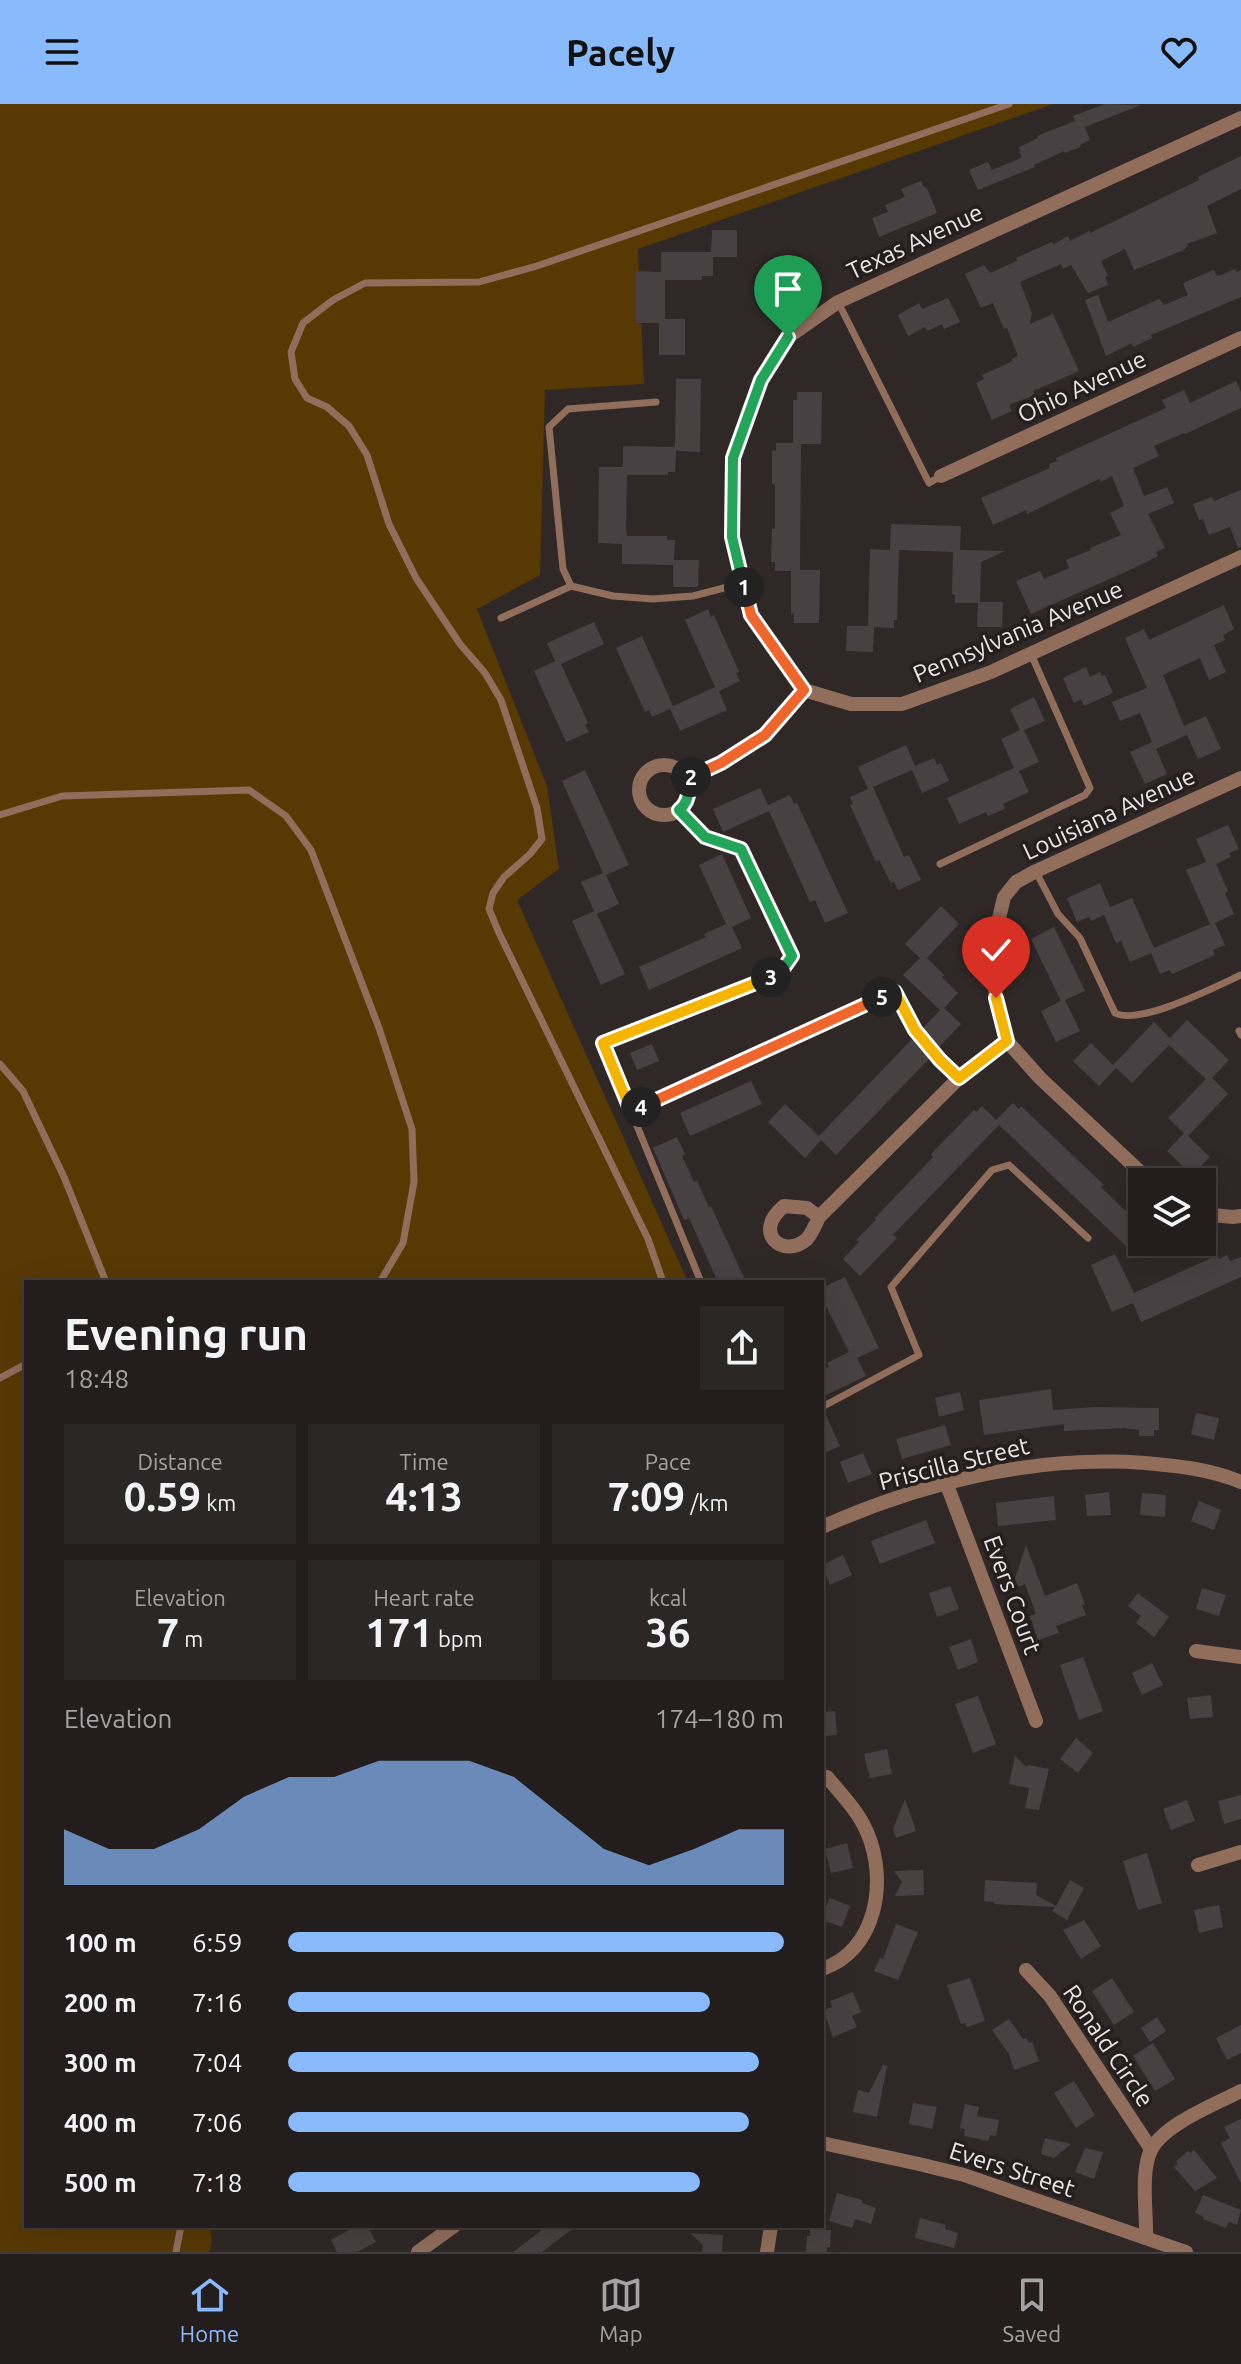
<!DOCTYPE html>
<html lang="en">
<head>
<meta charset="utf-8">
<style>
  :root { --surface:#231e1d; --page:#2b2726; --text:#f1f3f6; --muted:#a3a2a4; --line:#403c3b; --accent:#89bafc }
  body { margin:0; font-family:Ubuntu,sans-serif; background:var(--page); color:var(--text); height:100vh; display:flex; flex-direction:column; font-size:30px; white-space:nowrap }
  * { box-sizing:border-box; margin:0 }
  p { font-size:26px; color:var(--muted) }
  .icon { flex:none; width:44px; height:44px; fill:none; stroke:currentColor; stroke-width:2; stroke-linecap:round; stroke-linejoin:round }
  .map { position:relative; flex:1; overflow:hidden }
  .panel { position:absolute; left:24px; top:1176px; width:800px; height:948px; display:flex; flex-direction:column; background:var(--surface); border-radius:0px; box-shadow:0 8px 32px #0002,0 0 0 2px var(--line) }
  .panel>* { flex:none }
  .buttons { position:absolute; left:1128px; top:1064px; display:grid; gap:16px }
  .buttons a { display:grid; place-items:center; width:88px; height:88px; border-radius:0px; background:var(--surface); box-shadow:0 8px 32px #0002,0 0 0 2px var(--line); font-size:40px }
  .pin { position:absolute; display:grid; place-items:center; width:68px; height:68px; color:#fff; margin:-82px -34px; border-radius:50% 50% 50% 0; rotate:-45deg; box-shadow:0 0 8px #0007 }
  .pin .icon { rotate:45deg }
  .km { position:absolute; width:40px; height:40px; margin:-20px; border-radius:50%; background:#222; color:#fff; font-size:22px; line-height:40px; text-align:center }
  .round { display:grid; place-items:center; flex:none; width:84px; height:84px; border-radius:0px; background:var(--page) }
  .headline { display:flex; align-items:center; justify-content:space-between; height:136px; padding:0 40px }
  h1 { font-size:44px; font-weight:700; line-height:60px }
  .stats { display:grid; grid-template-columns:repeat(3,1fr); gap:12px; height:136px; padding:8px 40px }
  .stats div { display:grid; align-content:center; border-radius:0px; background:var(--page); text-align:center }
  .stats b { font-size:40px; font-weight:700 }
  .stats small { font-size:22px; font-weight:400 }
  .stats p { font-size:22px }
  .chart { height:224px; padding:16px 40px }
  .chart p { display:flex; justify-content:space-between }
  .chart svg { width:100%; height:144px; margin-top:8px; fill:var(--accent); opacity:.7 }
  ul { padding:0 40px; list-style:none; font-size:26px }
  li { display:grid; grid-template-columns:128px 96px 1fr; align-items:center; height:60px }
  li i { height:20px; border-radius:10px; background:var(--accent) }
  header { display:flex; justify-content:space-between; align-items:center; height:104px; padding:0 40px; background:var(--accent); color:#111; font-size:36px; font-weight:700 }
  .menu { display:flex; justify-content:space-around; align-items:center; height:112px; border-top:2px solid var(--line); background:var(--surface); font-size:22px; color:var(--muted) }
  .menu a { display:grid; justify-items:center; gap:4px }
  .menu .on { color:var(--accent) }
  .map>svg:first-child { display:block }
  .green { fill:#573904 }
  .building { fill:#484143 }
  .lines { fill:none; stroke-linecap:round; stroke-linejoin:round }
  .service { stroke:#916e5c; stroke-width:7 }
  .minor { stroke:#916e5c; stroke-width:14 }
  .split-1-casing { stroke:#fff; stroke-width:16 }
  .split-2-casing { stroke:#fff; stroke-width:16 }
  .split-3-casing { stroke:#fff; stroke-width:16 }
  .split-4-casing { stroke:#fff; stroke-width:16 }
  .split-5-casing { stroke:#fff; stroke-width:16 }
  .split-6-casing { stroke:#fff; stroke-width:16 }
  .split-1 { stroke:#22a559; stroke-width:10 }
  .split-2 { stroke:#f0652b; stroke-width:10 }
  .split-3 { stroke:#22a559; stroke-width:10 }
  .split-4 { stroke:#f5b400; stroke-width:10 }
  .split-5 { stroke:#f0652b; stroke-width:10 }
  .split-6 { stroke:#f5b400; stroke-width:10 }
  .labels { text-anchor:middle; stroke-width:7; stroke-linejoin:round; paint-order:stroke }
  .street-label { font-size:24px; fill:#ebe6e6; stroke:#251e1e }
</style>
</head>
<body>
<header><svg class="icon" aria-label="menu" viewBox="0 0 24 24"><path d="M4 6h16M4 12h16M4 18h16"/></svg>Pacely<svg class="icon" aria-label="heart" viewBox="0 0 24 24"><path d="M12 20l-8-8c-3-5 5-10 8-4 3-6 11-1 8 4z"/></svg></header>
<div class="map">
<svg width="1241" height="2148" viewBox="0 0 1241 2148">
  <rect width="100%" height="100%" fill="#2f2827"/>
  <path class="green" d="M0,0h1053l-415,145 6,135 -99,6 -5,185 -63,34 70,177 12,83 -42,31 171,382h-662v944h184l2,16 -3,10h-209z"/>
  <g class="building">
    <path d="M1105,0l36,1 -56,22 5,13 -10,5v2l-15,6 -1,-2 -30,14 1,2 -57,23 -9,-20 19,-8 4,8 29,-12 -2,-11 19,-9 -1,-2 38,-15 -2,-5z"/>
    <path d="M1241,52v33l-34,17 10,27 -30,11 1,2 -4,4 -50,20 -9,-21 -24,12 7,15 -3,1 3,8 -20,8 -17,-28 -8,4 -2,-5 -41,18 12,31 -2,11 23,-10 26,57 -46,20 2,4 -26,10 3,6 -20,9 -16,-37 8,-4 -2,-4 31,-14 -1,-2 6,-3 -11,-28 -3,1 -11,-26 -12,5 -16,-34 19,-9 6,8 27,-12 -1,-3 36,-16 2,2 14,-8 2,5 19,-10 1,2 109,-53 -1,-3z"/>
    <path d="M921,77l3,6 3,1 10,25 -58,24 -7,-19 16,-6 -3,-7 20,-8 -4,-8z"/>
    <path d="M712,126h25v27h-24v19h-11v4h-37v39h20v36h-26v-32h-23v-52l25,1v-20h50z"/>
    <path d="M1235,165l2,3 4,-2v27l-90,38 1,3 -19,9 -1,-4 -26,13 -21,-56 13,-5 10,27 51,-23 5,6 24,-10 -5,-12 31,-13 2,5 3,1z"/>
    <path d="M948,194l12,24 -16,7 -2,-5 -15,7 -2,-4 -17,9 -10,-21 21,-12 3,6z"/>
    <path d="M676,275h25l-1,73 -24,-1 -1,21h-7v3h-41l-1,55 1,6h40v4h8l-1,20h25l-1,27h-25v-22l-51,-1v-20l-24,-1 1,-76h24v-21l52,1z"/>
    <path d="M1236,277l5,11v16l-56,26 -1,-1 -30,13 5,10 -26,12 11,28 23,-9 7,16 -26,11 17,34 -9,4 2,4 -24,12 -103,46 -15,-33 24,-10 4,8 25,-11 -3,-8 25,-10 -1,-2 31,-13 -11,-22 14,-7 -12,-30 -11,6 -2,-3 -72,35 -1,-4 -33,15 -12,-27 69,-30 -1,-4 8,-3 -1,-3 110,-50 -4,-8 22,-10 6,13z"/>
    <path d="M797,288h25l-1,52h-20l-1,126h20l-1,53h-25v-9h-3v-43h-16v-9h-4l1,-33h3v-45h-3v-33h4v-8h17v-43h4z"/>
    <path d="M1241,386v57l-3,1 -8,-21 -21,8 -6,-16 -4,1 -6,-16 19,-7 2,4z"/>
    <path d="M891,420l70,2 -1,24 45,1 -24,11 -1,40h23l-1,25h-25l1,-24h-23v-8l-3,-1 1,-42 -54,-2 -2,70h-3v8l-20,-1 -1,25 -27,-1 1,-25h21l2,-77 20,1z"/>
    <path d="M1224,501l10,24 -11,6 2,5 -11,5 12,27 -17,8 -9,-22 -37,17 21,51 22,-10 15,33 -23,10 -11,-24 -31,14 11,25 -22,10 -15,-32 22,-10 -12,-29 -20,8 -8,-19 35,-14 -22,-50 19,-9 5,11z"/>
    <path d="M708,505l3,8 3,-2 25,57 -3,1 4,8 -21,10 8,19 -47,21 -10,-22 -18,8 -3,-7 -4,2 -29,-64 26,-12 31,70 42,-19 -30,-67z"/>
    <path d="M594,518l10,22 -43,20 27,59 -3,2 4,7 -23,10 -32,-71 21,-10 -8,-18z"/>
    <path d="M1086,563l4,10 10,-5 1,4 4,-1 8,18 -29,13 -3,-7 -7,4 -11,-25z"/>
    <path d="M1034,593l11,24 -21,9 15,32 -20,9 10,21 -26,12 2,5 -17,7 -2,-4 -27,12 -12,-26 67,-30 -13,-29 19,-9 -10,-21z"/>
    <path d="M906,641l9,21 19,-8 3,7 4,-2 8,18 -27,12 -10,-23 -39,17 31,70 5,-2 12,25 -23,10 -4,-8 -3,1 -12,-23 -3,2 -26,-57 3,-1 -3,-7 18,-8 -10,-22z"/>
    <path d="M585,666l44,95 -23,10 13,29 -22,10 28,60 -24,11 -29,-64 22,-10 -13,-29 22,-9 -41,-92z"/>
    <path d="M760,684l8,17 22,-10 4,9 3,-1 51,110 -23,10 -10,-23 -5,2 -41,-91 -46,21 -10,-23z"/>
    <path d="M1228,721l11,24 -10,4 2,4 -15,7 12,27 -3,2 9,21 -19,9 10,22 -12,5 2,5 -43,19 -2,-4 -10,4 -9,-21 -21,9 -9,-21 -5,2 -12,-28 -13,6 -2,-4 -12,5 -10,-24 33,-15 10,24 22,-9 22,50 56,-24 -24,-54 20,-8 -10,-23z"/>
    <path d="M722,750l29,64 -19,9 10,21 -93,42 -10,-23 67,-30 -2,-3 22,-10 -27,-59z"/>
    <path d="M941,802l18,18 -32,34 17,17 -2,2 16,16 -14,15 17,16 -23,24 -16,-19 18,-19 -37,-35 17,-17 -15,-14z"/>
    <path d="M1054,823l31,64 -20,9 15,31 -24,11 -15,-31 20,-10 -30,-62z"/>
    <path d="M1187,916l42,40 -17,18 16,16 -40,42 22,21 -18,18 -25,-24 17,-18 -16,-15 38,-39 -37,-34 -37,38 -16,-15 -17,18 -26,-25 18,-18 22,22 41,-43 16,16z"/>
    <path d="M913,934l17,20 -94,97 -15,-15 -16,18 -37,-36 17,-18 34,32z"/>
    <path d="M652,940l7,17 -22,9 -7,-17z"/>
    <path d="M751,977l11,23 -72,32 -10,-23z"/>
    <path d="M1013,999l6,6 2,-3 83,79 -3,2 41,40v3l-16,16 -127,-121 -106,110 4,3 -37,38 -17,-17 16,-17 -3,-2 20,-20 -1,-2 58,-61 -2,-3 43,-44 2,2 6,-6 14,14z"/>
    <path d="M677,1033l8,17 -3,2 12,26 3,-1 12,26 2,-1 35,76h-28l-29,-64 -5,2 -31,-72z"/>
    <path d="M1115,1150l19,39 84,-38 1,4 8,-4 3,6 11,-4v20l-100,45 -8,-19 -21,9 -21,-47z"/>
    <path d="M845,1173l34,71 -22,10 9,18 -44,21v-27l7,-3 -2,-4 22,-11 -23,-46 -4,2v-20z"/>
    <path d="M1051,1285l2,21 42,-3 64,1v22h-5v6h-15v-6l-15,-2 -60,3v-7l-80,11 -5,-35z"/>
    <path d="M960,1288l4,18 -25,7 -4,-19z"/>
    <path d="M822,1309h3l15,33 -18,8z"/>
    <path d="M1196,1309l23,5 -5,22 -23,-6z"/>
    <path d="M945,1321l6,20 -49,14 -6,-20z"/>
    <path d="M863,1349l9,21 -24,9 -8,-21z"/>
    <path d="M1109,1388l2,23 -24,1 -2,-21z"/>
    <path d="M1142,1389l24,2 -1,22 -25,-2z"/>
    <path d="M1054,1392l2,24 -58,6 -2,-23z"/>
    <path d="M1199,1397l22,9 -7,20 -23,-9z"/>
    <path d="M926,1416l9,23 -55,21 -9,-23z"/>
    <path d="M1026,1441l19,51 32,-13 8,21 -3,1 4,10 -30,11 3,7 -21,7 -8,-24 6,-2 -11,-30 -7,3 -3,-9z"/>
    <path d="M843,1451l9,20 -22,10 -8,-20z"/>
    <path d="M950,1482l9,23 -22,8 -8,-24z"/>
    <path d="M1202,1484l24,7 -7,21 -23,-7z"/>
    <path d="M1138,1489l31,24 -15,20 -18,-14 5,-7 -13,-10z"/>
    <path d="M971,1535l7,23 -20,8 -9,-23z"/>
    <path d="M1083,1553l20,54 -24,9 -19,-55z"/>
    <path d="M1152,1559l11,22 -21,10 -10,-22z"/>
    <path d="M1211,1591l2,22 -23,2 -3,-21z"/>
    <path d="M978,1592l18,48 -23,9 -18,-49z"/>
    <path d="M835,1607l2,24 -15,1v-24z"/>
    <path d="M1076,1634l17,15 -15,20 -18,-14z"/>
    <path d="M887,1645l5,25 -22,4 -6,-24z"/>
    <path d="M1015,1652l11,11 3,-2 20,4 -10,41 -14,-2 4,-20 -20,-4z"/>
    <path d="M1241,1691v24l-17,5 -6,-23z"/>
    <path d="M905,1695l11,32 -20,7 -3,-9z"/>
    <path d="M1187,1696l8,21 -24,9 -8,-21z"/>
    <path d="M847,1739l6,25 -22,5 -6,-24z"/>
    <path d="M1147,1749l15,50 -24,7 -15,-49z"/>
    <path d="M923,1766l1,25 -29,1 7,-14 -8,-11z"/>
    <path d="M985,1776l52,3 -1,12 20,11 14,-26 14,8 -17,32 -15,-9 3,-4 -61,-3v-2l-10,-1z"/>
    <path d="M830,1794l20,8 -8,21 -20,-7v-5z"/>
    <path d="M1219,1801l4,22 -24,6 -5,-23z"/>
    <path d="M1084,1816l17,26 -20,13 -18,-29z"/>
    <path d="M896,1820l22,8 -20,48 -24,-9 6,-13 3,1z"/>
    <path d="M970,1874l15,43 -18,6 -2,-4 -4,1 -14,-39z"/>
    <path d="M1112,1874l22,34 -20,13 -22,-34z"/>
    <path d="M853,1888l8,20 -9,4 5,11 -24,10 -10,-27 9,-3 -2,-6z"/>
    <path d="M1157,1913l9,14 -16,11 -9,-14z"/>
    <path d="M1009,1915l14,20 3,-1 3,5 3,-1 7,19 -25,9 -5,-16 -17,-24z"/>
    <path d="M1241,1921v28l-14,7 -11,-22z"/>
    <path d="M1153,1939l22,36 -20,12 -22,-35z"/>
    <path d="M883,1961l4,1 -10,51 -24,-5 5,-22 11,3z"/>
    <path d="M1074,1977l21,34 -19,13 -22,-35z"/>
    <path d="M913,1999l24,4 -5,22 -23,-5z"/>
    <path d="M965,2000l14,3 -2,9 22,4 -3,16 -6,-1 -2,6 -24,-5 1,-7 -5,-1z"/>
    <path d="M1241,2015v64l-20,-40 9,-5 -6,-11z"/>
    <path d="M1045,2034l26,6 -17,14 -13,-4z"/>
    <path d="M1085,2044l18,4 -9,27 -19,-7z"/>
    <path d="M1194,2046l23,28 -22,13 -21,-24 4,-3 -2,-3 12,-10 2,2z"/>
    <path d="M837,2089l25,7v3l14,5 -5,16 -16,-5 -3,9 -23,-7z"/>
    <path d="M1203,2091l38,15 -4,15 -8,-3 -3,6 -23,-9 1,-2 -9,-4z"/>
    <path d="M920,2114l26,7 -1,4 13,4 -4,15 -39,-10z"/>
    <path d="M356,2122h11l9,16 -19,10h-20l-6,-12z"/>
    <path d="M547,2122h29l-34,26h-29z"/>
    <path d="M810,2125l21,1 -1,17h-3v5h-21l1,-16h3z"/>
    <path d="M690,2129l33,2 -1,17h-20l1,-7z"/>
  </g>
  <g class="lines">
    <g class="service">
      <path d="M838,198l91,181 12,-7"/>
      <path d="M571,482l-8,-17 -14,-142 19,-18 88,-7"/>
      <path d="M501,514l70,-32 42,10 40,3 40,-3 50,-13"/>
      <path d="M679,706l26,27 36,12 51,107 -12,17 -177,70 98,239"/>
      <path d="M0,711l62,-19 187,-6 37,26 25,34 68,178 33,101 2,53 -11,61 -23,39"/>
      <path d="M940,760l145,-69 5,-7 -59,-134"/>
      <path d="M1036,768l22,42 22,24 35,75c24,13 100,-26 126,-38"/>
      <path d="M1239,927l2,4"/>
      <path d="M0,960l23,27 41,86 42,105"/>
      <path d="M631,1007l264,-119 20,38 25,30 19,18"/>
      <path d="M663,1178l-15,-43 -149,-306 -10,-24 4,-16 11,-16 26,-23 12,-15 -5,-31 -36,-108 -16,-27 -25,-29 -44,-66 -27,-54 -22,-69 -18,-29 -22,-19 -20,-9 -12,-19 -4,-27 12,-29 30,-23 32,-17 114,-1 58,-16 472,-162"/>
      <path d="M0,1274l26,-14"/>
      <path d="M822,1303l97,-52 -28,-68 101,-117 17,-5 79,73"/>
      <path d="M176,2148l5,-26"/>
    </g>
    <g class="minor">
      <path d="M941,372l300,-138"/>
      <path d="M804,586l-53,-75 -19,-78 1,-79 28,-78 27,-43 50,-35 403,-184"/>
      <path d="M804,586l47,14h51l89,-32 250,-115"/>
      <circle cx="664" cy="686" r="25"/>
      <path d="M687,675l34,-16 44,-28 39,-45"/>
      <path d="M1151,1078l-111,-104 -33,-37 -11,-43 -3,-28 1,-30 10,-43 12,-15 20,-11 205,-93"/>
      <path d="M1202,1110l31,3 8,-1"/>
      <path d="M819,1113l-12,-9 -23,-2c-33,27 0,54 23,33 5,-6 9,-15 12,-22l140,-139 48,-37"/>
      <path d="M947,1381l89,236"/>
      <path d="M822,1423c101,-45 213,-72 323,-64 33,3 65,6 96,19"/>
      <path d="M1196,1547l45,6"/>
      <path d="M1198,1761l43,-13"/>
      <path d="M822,1865c55,-18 66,-89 45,-137 -9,-21 -26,-38 -40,-55"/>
      <path d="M1026,1866l24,26 101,153"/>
      <path d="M822,2039l97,21 45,11 222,77"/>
      <path d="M1146,2134c1,-24 -6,-66 5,-88 13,-26 65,-46 90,-59"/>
      <path d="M418,2148l36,-26"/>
      <path d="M767,2148l4,-26"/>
    </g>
  </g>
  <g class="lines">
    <defs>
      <path id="split-1" d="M744,483l-12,-50 1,-79 28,-78 27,-43"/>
      <path id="split-2" d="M691,673l30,-14 44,-28 39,-45 -53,-75 -7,-28"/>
      <path id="split-3" d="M691,673l-4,2c3,12 2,23 -8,31l26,27 36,12 51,107 -12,17 -9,4"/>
      <path id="split-4" d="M641,1003l-10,4 -28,-68 168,-66"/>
      <path id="split-5" d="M641,1003l241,-110"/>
      <path id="split-6" d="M882,893l13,-5 20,38 25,30 19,18 48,-37 -11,-43"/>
    </defs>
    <use href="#split-1" class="split-1-casing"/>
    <use href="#split-2" class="split-2-casing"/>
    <use href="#split-3" class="split-3-casing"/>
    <use href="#split-4" class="split-4-casing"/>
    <use href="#split-5" class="split-5-casing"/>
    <use href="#split-6" class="split-6-casing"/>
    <use href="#split-1" class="split-1"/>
    <use href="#split-2" class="split-2"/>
    <use href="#split-3" class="split-3"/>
    <use href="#split-4" class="split-4"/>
    <use href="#split-5" class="split-5"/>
    <use href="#split-6" class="split-6"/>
  </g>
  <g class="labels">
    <g class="street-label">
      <text transform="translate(915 138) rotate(-25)" y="8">Texas Avenue</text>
      <text transform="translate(1082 283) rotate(-25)" y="8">Ohio Avenue</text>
      <text transform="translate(1018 528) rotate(-23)" y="8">Pennsylvania Avenue</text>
      <text transform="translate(1109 710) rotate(-25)" y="8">Louisiana Avenue</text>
      <text transform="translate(954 1360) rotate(-14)" y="8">Priscilla Street</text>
      <text transform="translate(1012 1491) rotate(70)" y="8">Evers Court</text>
      <text transform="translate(1108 1942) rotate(56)" y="8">Ronald Circle</text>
      <text transform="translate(1012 2066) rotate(18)" y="8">Evers Street</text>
    </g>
  </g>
</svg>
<div class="buttons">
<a><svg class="icon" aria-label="layers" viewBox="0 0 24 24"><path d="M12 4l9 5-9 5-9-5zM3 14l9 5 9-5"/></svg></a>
</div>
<div class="pin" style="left:788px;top:233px;background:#1e9e55"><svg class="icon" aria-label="arrive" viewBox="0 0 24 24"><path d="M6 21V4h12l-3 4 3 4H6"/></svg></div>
<div class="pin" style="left:996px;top:894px;background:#d93025"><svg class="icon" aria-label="check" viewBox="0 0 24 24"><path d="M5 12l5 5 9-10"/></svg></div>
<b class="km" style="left:744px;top:483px">1</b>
<b class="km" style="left:691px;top:673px">2</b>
<b class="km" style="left:771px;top:873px">3</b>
<b class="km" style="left:641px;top:1003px">4</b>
<b class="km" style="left:882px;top:893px">5</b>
<section class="panel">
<div class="headline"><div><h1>Evening run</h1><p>18:48</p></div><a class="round"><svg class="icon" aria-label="share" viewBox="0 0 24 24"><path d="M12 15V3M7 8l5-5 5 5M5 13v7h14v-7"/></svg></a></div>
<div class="stats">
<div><p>Distance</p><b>0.59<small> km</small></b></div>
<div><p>Time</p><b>4:13</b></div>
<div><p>Pace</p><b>7:09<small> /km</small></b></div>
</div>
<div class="stats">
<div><p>Elevation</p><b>7<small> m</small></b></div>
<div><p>Heart rate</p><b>171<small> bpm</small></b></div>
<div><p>kcal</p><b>36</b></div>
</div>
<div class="chart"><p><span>Elevation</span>174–180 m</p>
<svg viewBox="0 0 160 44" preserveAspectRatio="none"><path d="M0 44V27L10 33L20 33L30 27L40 17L50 11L60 11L70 6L80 6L90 6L100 11L110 22L120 33L130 38L140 33L150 27L160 27V44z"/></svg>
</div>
<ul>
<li><b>100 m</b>6:59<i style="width:100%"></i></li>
<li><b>200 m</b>7:16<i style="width:85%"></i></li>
<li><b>300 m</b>7:04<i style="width:95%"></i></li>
<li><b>400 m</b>7:06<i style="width:93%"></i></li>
<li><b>500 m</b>7:18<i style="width:83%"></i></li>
</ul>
</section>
</div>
<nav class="menu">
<a class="on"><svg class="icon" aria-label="home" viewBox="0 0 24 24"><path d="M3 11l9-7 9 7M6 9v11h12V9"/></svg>Home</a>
<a><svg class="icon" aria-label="map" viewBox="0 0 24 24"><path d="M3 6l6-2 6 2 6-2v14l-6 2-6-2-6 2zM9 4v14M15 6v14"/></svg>Map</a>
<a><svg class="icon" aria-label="saved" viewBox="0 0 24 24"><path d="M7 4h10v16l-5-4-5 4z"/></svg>Saved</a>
</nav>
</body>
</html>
